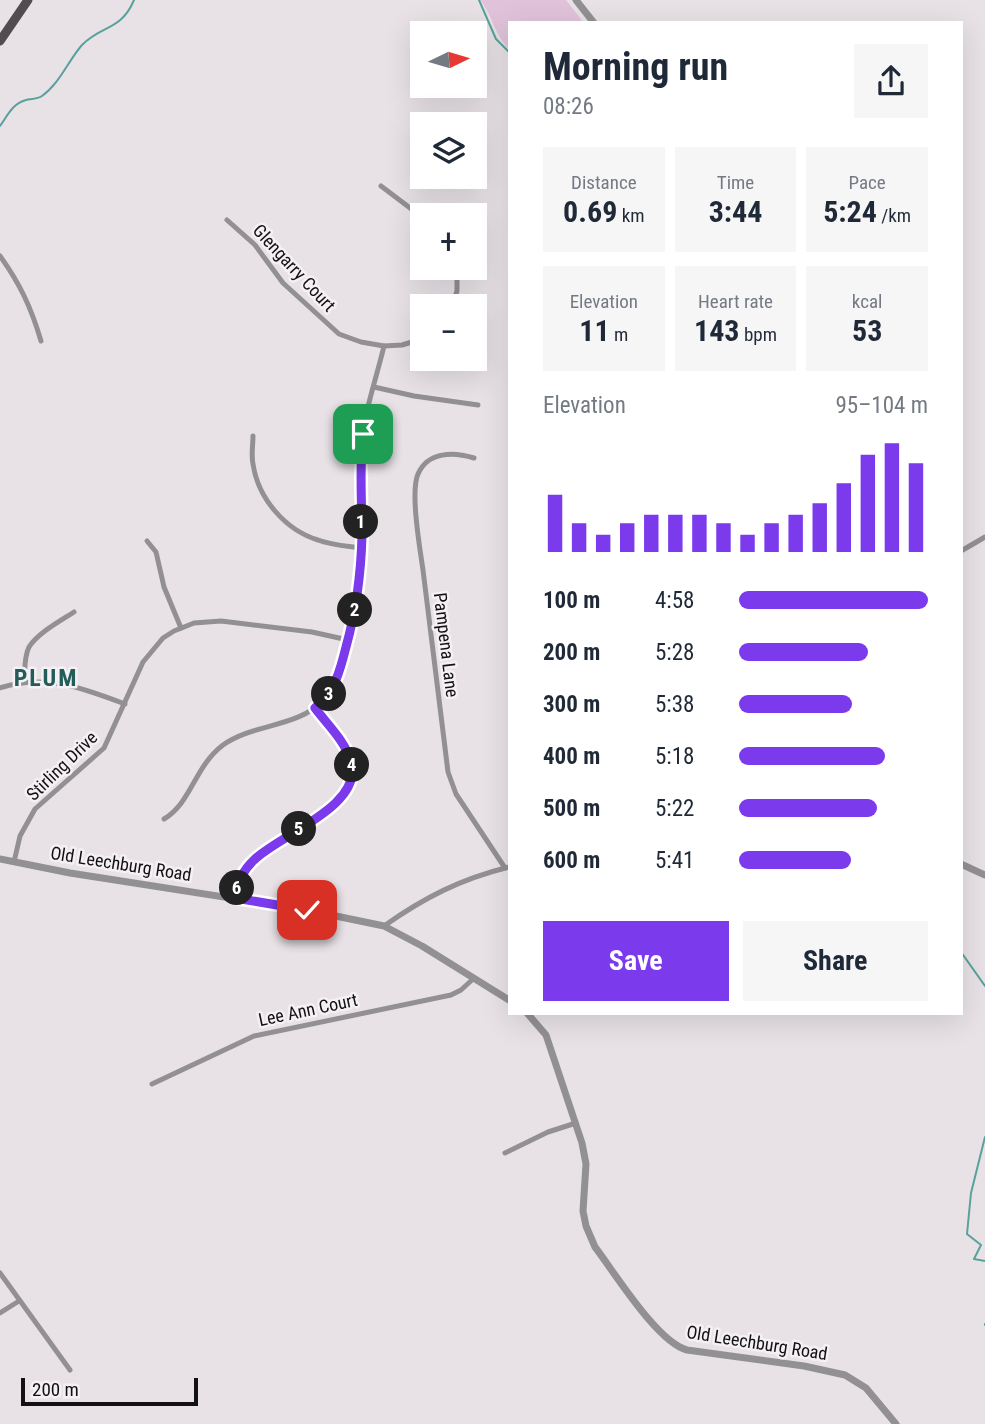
<!DOCTYPE html>
<html lang="en">
<head>
<meta charset="utf-8">
<style>
  :root { --surface:#fff; --page:#f6f6f7; --text:#1f2937; --muted:#747a83; --accent:#7c3aed }
  body { margin:0; font-family:"Roboto Condensed",sans-serif; background:var(--page); color:var(--text); height:100vh; display:flex; flex-direction:column; font-size:26px; white-space:nowrap }
  * { box-sizing:border-box; margin:0 }
  p { font-size:23px; color:var(--muted) }
  .icon { flex:none; width:38px; height:38px; fill:none; stroke:currentColor; stroke-width:2; stroke-linecap:round; stroke-linejoin:round }
  .map { position:relative; flex:1; overflow:hidden }
  .side { position:absolute; left:508px; top:21px; width:455px; height:994px; display:flex; flex-direction:column; background:var(--surface); border-radius:0px; box-shadow:0 7px 28px #0002 }
  .side>* { flex:none }
  .needle { width:46px; rotate:85deg }
  .tools { position:absolute; left:410px; top:21px; display:grid; gap:14px }
  .tools a { display:grid; place-items:center; width:77px; height:77px; border-radius:0px; background:var(--surface); box-shadow:0 7px 28px #0002; font-size:35px }
  .scale { position:absolute; left:21px; bottom:18px; width:177px; box-sizing:border-box; padding-left:7px; border:4px solid #121012; border-top:0; font-size:19px; line-height:24px; white-space:nowrap; color:#121012; -webkit-text-stroke:5px #f5f0f4; paint-order:stroke }
  .pin { position:absolute; display:grid; place-items:center; width:60px; height:60px; color:#fff; margin:-30px; border-radius:14px; box-shadow:0 4px 10px #0006 }
  .km { position:absolute; width:35px; height:35px; margin:-18px; border-radius:50%; background:#222; color:#fff; font-size:19px; line-height:35px; text-align:center }
  .round { display:grid; place-items:center; flex:none; width:74px; height:74px; border-radius:0px; background:var(--page) }
  .head { display:flex; align-items:center; justify-content:space-between; height:119px; padding:0 35px }
  h1 { font-size:38px; font-weight:700; line-height:52px }
  .stats { display:grid; grid-template-columns:repeat(3,1fr); gap:10px; height:119px; padding:7px 35px }
  .stats div { display:grid; align-content:center; border-radius:0px; background:var(--page); text-align:center }
  .stats b { font-size:30px; font-weight:700 }
  .stats small { font-size:19px; font-weight:400 }
  .stats p { font-size:19px }
  .chart { height:196px; padding:14px 35px }
  .chart p { display:flex; justify-content:space-between }
  .chart svg { width:100%; height:126px; margin-top:7px; stroke:var(--accent); stroke-width:6 }
  .action { display:flex; gap:14px; margin-top:auto; padding:14px 35px }
  .action a { flex:1; height:80px; border-radius:0px; background:var(--accent); color:#fff; font-size:28px; font-weight:700; line-height:80px; text-align:center }
  .action a+a { background:var(--page); color:var(--text) }
  ul { padding:0 35px; list-style:none; font-size:23px }
  li { display:grid; grid-template-columns:112px 84px 1fr; align-items:center; height:52px }
  li i { height:18px; border-radius:9px; background:var(--accent) }
  .map>svg:first-child { display:block }
  .green { fill:#e0c3da }
  .lines { fill:none; stroke-linecap:round; stroke-linejoin:round }
  .stream { stroke:#59a19b; stroke-width:2 }
  .minor { stroke:#929092; stroke-width:5 }
  .tertiary { stroke:#929092; stroke-width:7 }
  .primary { stroke:#504c4f; stroke-width:9 }
  .route-casing { stroke:#fff; stroke-width:14 }
  .route { stroke:#7c3aed; stroke-width:9 }
  .labels { text-anchor:middle; stroke-width:5; stroke-linejoin:round; paint-order:stroke }
  .street-label { font-size:18px; fill:#121012; stroke:#f5f0f4 }
  .district-label { font-size:24px; font-weight:bold; letter-spacing:2px; fill:#235d59; stroke:#f5f0f4 }
</style>
</head>
<body>
<div class="map">
<svg width="985" height="1424" viewBox="0 0 985 1424">
  <rect width="100%" height="100%" fill="#e8e2e7"/>
  <path class="green" d="M480,0h86l18,23h-75v26c-15,-15 -16,-33 -29,-49z"/>
  <g class="lines">
    <g class="stream">
      <path d="M479,0l17,39 13,13"/>
      <path d="M0,126c8,-11 12,-22 26,-26 5,-1 12,-1 16,-4 18,-13 26,-35 40,-51 19,-20 39,-14 52,-45"/>
      <path d="M961,952l24,34"/>
      <path d="M985,1137l-14,56 -4,41 14,11 -7,14 11,2"/>
      <path d="M985,1324v1"/>
    </g>
    <g class="minor">
      <path d="M381,186l41,31"/>
      <path d="M227,220l28,25 28,38 56,51 22,8 23,4 18,-1 20,-6"/>
      <path d="M0,256c20,28 31,51 41,85"/>
      <path d="M452,306l5,-15v-23"/>
      <path d="M374,387l40,9 64,9"/>
      <path d="M253,436c0,9 -2,19 0,28 5,34 32,66 65,76 13,5 29,6 43,8"/>
      <path d="M474,458c-20,-6 -46,-7 -56,16 -8,18 2,75 5,96 8,67 17,135 25,202l8,22 49,74"/>
      <path d="M147,541l9,11 8,35 17,41"/>
      <path d="M961,551l24,-14"/>
      <path d="M24,681c1,-11 0,-24 5,-34 9,-14 31,-26 45,-35"/>
      <path d="M0,688c45,-15 83,0 125,16"/>
      <path d="M164,819c28,-17 30,-52 59,-74 31,-22 74,-17 101,-45 13,-13 17,-31 21,-48 10,-38 16,-77 17,-117 0,-28 -3,-57 -1,-85 2,-35 15,-70 23,-104"/>
      <path d="M14,862l6,-26 15,-27 69,-61 39,-86 20,-24 11,-7 20,-8 27,-2 91,11 36,8"/>
      <path d="M235,898c2,-14 7,-27 19,-38 25,-25 110,-53 97,-98 -5,-20 -24,-38 -36,-54"/>
      <path d="M384,926c41,-29 77,-47 125,-59"/>
      <path d="M152,1084l102,-48 197,-41 10,-5 12,-11"/>
      <path d="M505,1153l43,-21 28,-9"/>
      <path d="M0,1273l70,97"/>
      <path d="M0,1313l19,-12"/>
    </g>
    <g class="tertiary">
      <path d="M576,0l18,23"/>
      <path d="M0,859l70,14 237,37 77,16 38,20 87,54"/>
      <path d="M961,864l24,11"/>
      <path d="M527,1013l19,22 36,108 4,21 -3,47 3,15 9,21c20,26 62,95 92,103l117,16 41,9 21,13 30,36"/>
    </g>
    <path class="primary" d="M0,41l28,-41"/>
  </g>
  <g class="lines">
    <defs>
      <path id="route" d="M307,910l-72,-12c2,-15 7,-27 19,-38 25,-25 110,-54 97,-98 -5,-20 -24,-38 -36,-54 20,-17 25,-37 31,-61 10,-36 15,-74 16,-111 0,-34 -3,-68 1,-102"/>
    </defs>
    <use href="#route" class="route-casing"/>
    <use href="#route" class="route"/>
  </g>
  <g class="labels">
    <g class="street-label">
      <text transform="translate(294 268) rotate(47)" y="6">Glengarry Court</text>
      <text transform="translate(446 645) rotate(83)" y="6">Pampena Lane</text>
      <text transform="translate(62 766) rotate(-44)" y="6">Stirling Drive</text>
      <text transform="translate(121 864) rotate(9)" y="6">Old Leechburg Road</text>
      <text transform="translate(308 1010) rotate(-12)" y="6">Lee Ann Court</text>
      <text transform="translate(757 1343) rotate(9)" y="6">Old Leechburg Road</text>
    </g>
    <g class="district-label">
      <text x="46" y="686">PLUM</text>
    </g>
  </g>
</svg>
<div class="tools">
<a><svg class="needle" viewBox="-14 -14 28 28"><path d="M0-13l5 13h-10z" fill="#e53935"/><path d="M0 13l5-13h-10z" fill="#747a83"/></svg></a>
<a><svg class="icon" aria-label="layers" viewBox="0 0 24 24"><path d="M12 4l9 5-9 5-9-5zM3 14l9 5 9-5"/></svg></a>
<a>+</a>
<a>−</a>
</div>
<div class="scale">200 m</div>
<div class="pin" style="left:363px;top:434px;background:#1e9e55"><svg class="icon" aria-label="arrive" viewBox="0 0 24 24"><path d="M6 21V4h12l-3 4 3 4H6"/></svg></div>
<div class="pin" style="left:307px;top:910px;background:#d93025"><svg class="icon" aria-label="check" viewBox="0 0 24 24"><path d="M5 12l5 5 9-10"/></svg></div>
<b class="km" style="left:361px;top:522px">1</b>
<b class="km" style="left:355px;top:610px">2</b>
<b class="km" style="left:329px;top:694px">3</b>
<b class="km" style="left:352px;top:765px">4</b>
<b class="km" style="left:299px;top:829px">5</b>
<b class="km" style="left:237px;top:888px">6</b>
<section class="side">
<div class="head"><div><h1>Morning run</h1><p>08:26</p></div><a class="round"><svg class="icon" aria-label="share" viewBox="0 0 24 24"><path d="M12 15V3M7 8l5-5 5 5M5 13v7h14v-7"/></svg></a></div>
<div class="stats">
<div><p>Distance</p><b>0.69<small> km</small></b></div>
<div><p>Time</p><b>3:44</b></div>
<div><p>Pace</p><b>5:24<small> /km</small></b></div>
</div>
<div class="stats">
<div><p>Elevation</p><b>11<small> m</small></b></div>
<div><p>Heart rate</p><b>143<small> bpm</small></b></div>
<div><p>kcal</p><b>53</b></div>
</div>
<div class="chart"><p><span>Elevation</span>95–104 m</p>
<svg viewBox="0 0 160 44" preserveAspectRatio="none"><path d="M5 44V24M15 44V34M25 44V38M35 44V34M45 44V31M55 44V31M65 44V31M75 44V34M85 44V38M95 44V34M105 44V31M115 44V27M125 44V20M135 44V10M145 44V6M155 44V13"/></svg>
</div>
<ul>
<li><b>100 m</b>4:58<i style="width:100%"></i></li>
<li><b>200 m</b>5:28<i style="width:68%"></i></li>
<li><b>300 m</b>5:38<i style="width:60%"></i></li>
<li><b>400 m</b>5:18<i style="width:77%"></i></li>
<li><b>500 m</b>5:22<i style="width:73%"></i></li>
<li><b>600 m</b>5:41<i style="width:59%"></i></li>
</ul>
<div class="action"><a>Save</a><a>Share</a></div>
</section>
</div>
</body>
</html>
